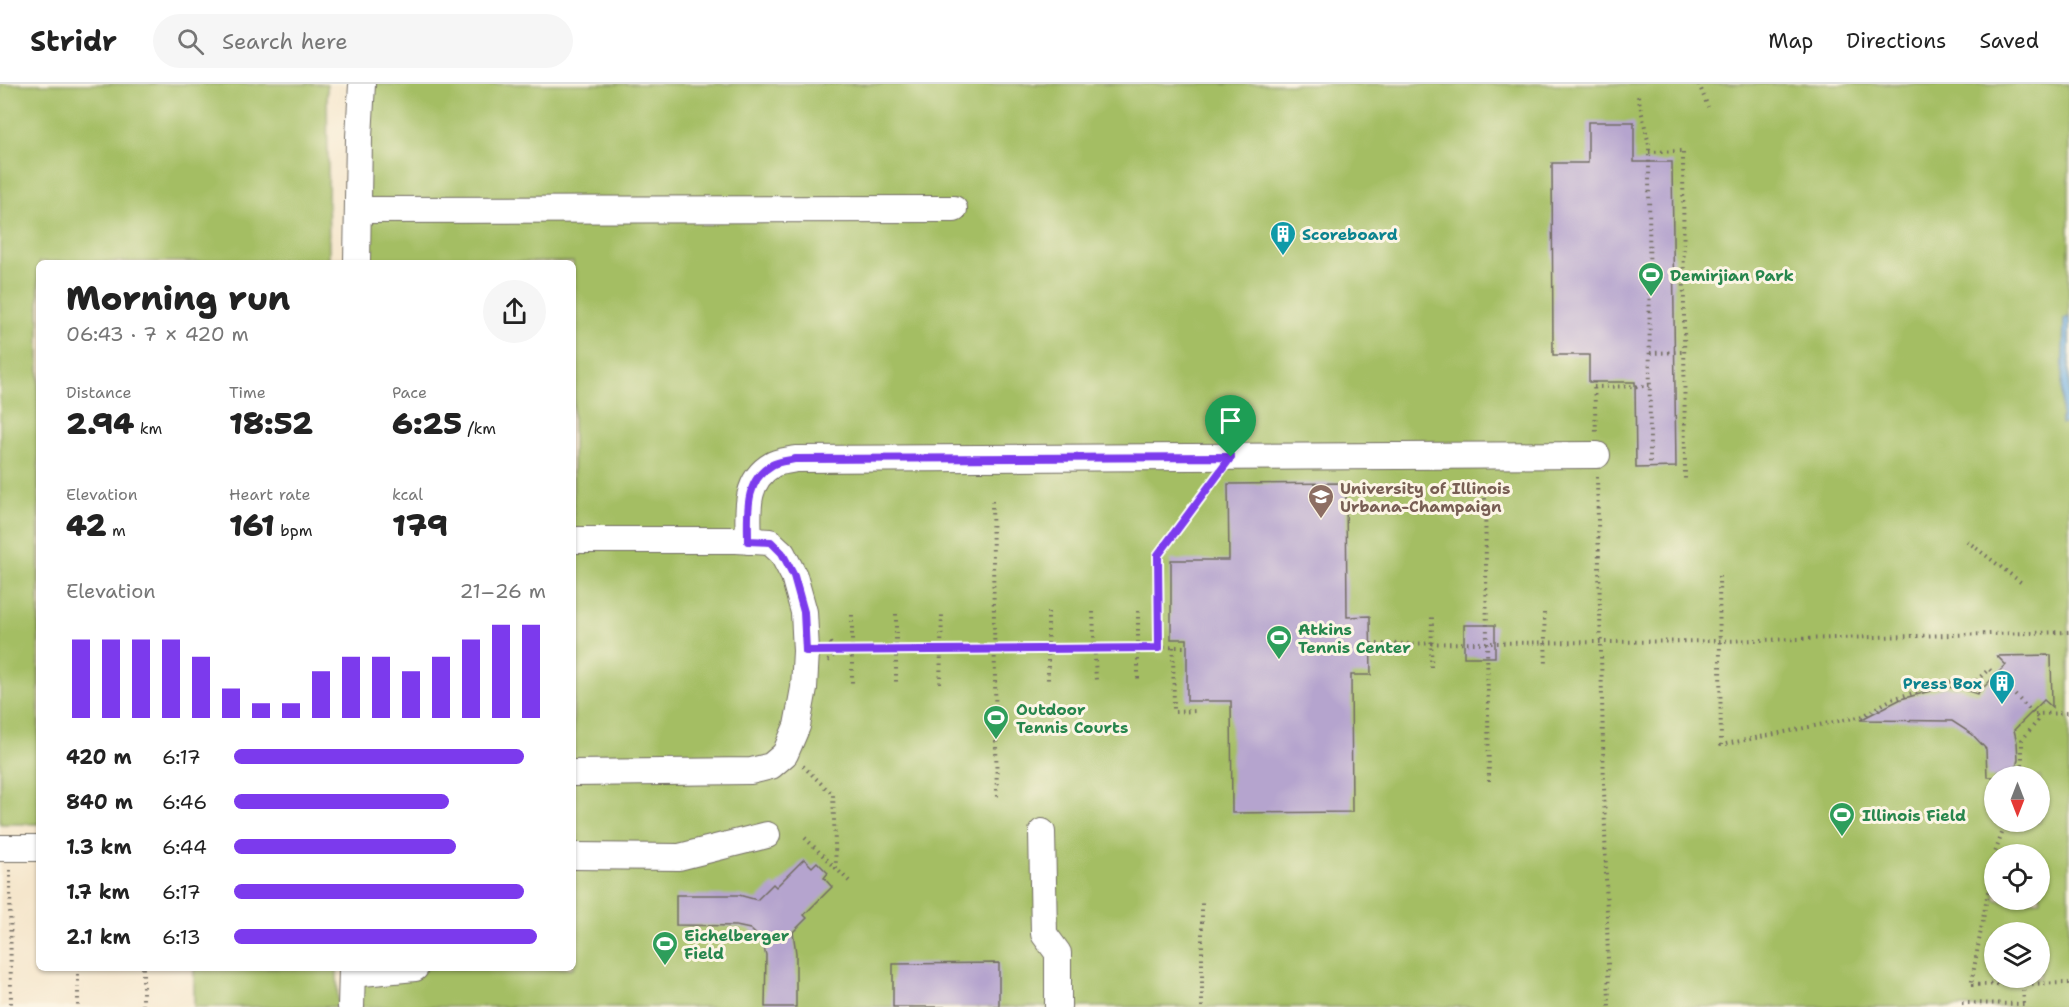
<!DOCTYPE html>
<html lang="en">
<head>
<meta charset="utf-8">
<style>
  :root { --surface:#fff; --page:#f6f6f6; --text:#222; --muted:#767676; --line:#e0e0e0; --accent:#7c3aed }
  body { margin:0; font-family:"Shantell Sans",sans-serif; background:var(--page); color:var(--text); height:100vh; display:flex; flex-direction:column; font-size:22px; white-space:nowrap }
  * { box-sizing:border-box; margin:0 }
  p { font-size:20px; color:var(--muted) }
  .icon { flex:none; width:33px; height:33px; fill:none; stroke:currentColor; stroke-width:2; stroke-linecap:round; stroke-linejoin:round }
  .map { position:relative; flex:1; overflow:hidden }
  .drawer { position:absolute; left:36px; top:176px; width:540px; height:711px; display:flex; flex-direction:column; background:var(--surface); border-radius:9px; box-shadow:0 2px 4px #0004 }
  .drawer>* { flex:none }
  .needle { width:39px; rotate:180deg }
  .controls { position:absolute; left:1984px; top:682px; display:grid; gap:12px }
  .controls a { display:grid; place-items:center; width:66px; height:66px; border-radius:50%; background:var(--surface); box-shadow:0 2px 4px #0004; font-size:30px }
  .pin { position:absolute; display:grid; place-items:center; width:51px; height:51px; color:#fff; margin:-62px -26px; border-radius:50% 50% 50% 0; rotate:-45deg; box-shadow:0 0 6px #0007 }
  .pin .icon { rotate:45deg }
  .round { display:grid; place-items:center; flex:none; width:63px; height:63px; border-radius:32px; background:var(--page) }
  .headline { display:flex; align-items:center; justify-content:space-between; height:102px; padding:0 30px }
  h1 { font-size:33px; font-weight:800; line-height:45px }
  .figures { display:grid; grid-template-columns:repeat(3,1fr); gap:9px; height:102px; padding:6px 30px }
  .figures div { display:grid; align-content:center }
  .figures b { font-size:30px; font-weight:800 }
  .figures small { font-size:16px; font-weight:400 }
  .figures p { font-size:16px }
  .chart { height:168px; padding:12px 30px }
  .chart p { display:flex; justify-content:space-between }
  .chart svg { width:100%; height:108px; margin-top:6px; stroke:var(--accent); stroke-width:6 }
  ul { padding:0 30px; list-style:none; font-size:20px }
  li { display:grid; grid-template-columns:96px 72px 1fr; align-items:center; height:45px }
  li i { height:15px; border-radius:8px; background:var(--accent) }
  header { display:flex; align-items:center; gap:36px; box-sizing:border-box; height:84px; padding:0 30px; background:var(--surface); border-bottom:2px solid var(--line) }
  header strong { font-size:28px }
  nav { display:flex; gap:33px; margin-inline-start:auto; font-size:21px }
  .search { width:420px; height:54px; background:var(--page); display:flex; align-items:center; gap:15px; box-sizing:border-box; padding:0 21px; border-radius:33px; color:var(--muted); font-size:22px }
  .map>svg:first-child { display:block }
  .green { fill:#a4be64; stroke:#687448; stroke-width:1.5; fill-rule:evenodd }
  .water { fill:#70b0e4; stroke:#4e6e88; stroke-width:1.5 }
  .building { fill:#b5a4ce }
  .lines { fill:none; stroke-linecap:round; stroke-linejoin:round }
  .minor-casing { stroke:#726c63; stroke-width:28 }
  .path { stroke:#726c63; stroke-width:4; stroke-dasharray:1.5 4.5; stroke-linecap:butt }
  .minor { stroke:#fff; stroke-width:26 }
  .route-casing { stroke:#fff; stroke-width:12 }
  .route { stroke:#7c3aed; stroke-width:8 }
  .labels { text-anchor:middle; stroke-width:6; stroke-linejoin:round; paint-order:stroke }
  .culture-label { font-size:16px; font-weight:bold; fill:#0d838f; stroke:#fcf5e5; text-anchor:start }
  .leisure-label { font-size:16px; font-weight:bold; fill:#27864d; stroke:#fcf5e5; text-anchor:start }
  .education-label { font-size:16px; font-weight:bold; fill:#785e54; stroke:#fcf5e5; text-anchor:start }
</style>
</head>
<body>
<header>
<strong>Stridr</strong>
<div class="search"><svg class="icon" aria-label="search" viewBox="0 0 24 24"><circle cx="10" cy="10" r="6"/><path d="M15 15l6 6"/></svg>Search here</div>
<nav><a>Map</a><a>Directions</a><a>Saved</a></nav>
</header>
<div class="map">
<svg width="2069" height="923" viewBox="0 0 2069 923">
  <rect width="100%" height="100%" fill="#fcf5e5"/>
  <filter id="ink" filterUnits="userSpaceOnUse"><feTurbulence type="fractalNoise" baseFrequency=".0167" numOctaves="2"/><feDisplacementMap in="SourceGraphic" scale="12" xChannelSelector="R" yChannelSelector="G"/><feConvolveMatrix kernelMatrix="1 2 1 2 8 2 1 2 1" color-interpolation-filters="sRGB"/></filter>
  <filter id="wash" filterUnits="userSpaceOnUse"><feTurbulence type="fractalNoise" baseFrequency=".008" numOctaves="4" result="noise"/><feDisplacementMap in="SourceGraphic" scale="24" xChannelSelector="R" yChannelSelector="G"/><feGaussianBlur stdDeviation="1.35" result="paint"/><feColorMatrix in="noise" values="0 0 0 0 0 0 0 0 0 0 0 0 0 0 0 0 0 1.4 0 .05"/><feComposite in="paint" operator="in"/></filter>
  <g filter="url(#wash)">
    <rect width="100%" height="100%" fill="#f5e6cc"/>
    <g class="green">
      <path d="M0,0h327l2,178h-290v562h-39z"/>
      <path d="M369,0h1700v923h-1709v-39h213v-706h-206zM1995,693h45v45h-45zM1995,771h45v45h-45zM1995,849h45v45h-45z"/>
      <path d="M194,884h143l1,39h-144z"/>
    </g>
    <path class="water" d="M2069,233v107h-8l3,-105z"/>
    <g id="blocks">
      <g class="building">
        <path d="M1588,38h46v40h38l4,305 -40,1 -1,-86h-46v-27h-36l-1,-192h36z"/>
        <path d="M1346,399l1,134 23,-1 1,59h-20l1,137 -120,1 -1,-112h-44v-62h-16v-79h58l-1,-76z"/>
        <rect x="1464" y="541" width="31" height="32"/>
        <path d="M2051,571l1,52 -8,-7 -30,30 3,12 1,17 -4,18h-27l-1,-28 -14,-15 -20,-13 -92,-1 41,-21 44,-12 14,1 18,6 29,-29 -9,-9z"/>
        <path d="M804,775l8,8 5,-5 11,11 -4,5 8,9 -28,28 3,3 -14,14 3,21v54h-31l1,-52 -4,-15 -12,-11 -14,-3 -60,-1v-30h63l18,5 16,-16 3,3z"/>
        <path d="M999,879v44h-106v-43z"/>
      </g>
    </g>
  </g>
  <g filter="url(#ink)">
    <use href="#blocks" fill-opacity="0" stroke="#726c63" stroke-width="1.5"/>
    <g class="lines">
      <defs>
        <g id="minor">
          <path d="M358,126l596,-1"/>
          <path d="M357,178l2,-125 3,-53"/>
          <path d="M573,456h163l34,2 12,11 12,23 10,36 2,39 -2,37 -7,38 -12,28 -14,12 -20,5 -178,2"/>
          <path d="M749,457c-1,-28 -5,-60 23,-76 6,-4 16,-4 23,-6l802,-4"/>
          <path d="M1042,748l2,102 14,19v54"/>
          <path d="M0,764h39"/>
          <path d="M573,772l106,1 88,-22"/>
          <path d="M352,890l63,-6"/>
          <path d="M351,923l1,-39"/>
        </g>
      </defs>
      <use href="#minor" class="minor-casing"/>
      <g class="path">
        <path d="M1699,0l9,23"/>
        <path d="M1638,12l11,49 1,318"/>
        <path d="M1649,68l34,-1 2,328"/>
        <path d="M1650,269l34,-1"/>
        <path d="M1594,298l2,51"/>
        <path d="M1594,303l56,-1"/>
        <path d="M1597,393l12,530"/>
        <path d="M1485,414l4,283"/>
        <path d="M992,417l5,298"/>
        <path d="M1967,457l56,43"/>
        <path d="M1719,492l2,169 142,-29 29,-17 61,-18 16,6 20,-18 50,50 -17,21v24l-3,13"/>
        <path d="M1138,527v69"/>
        <path d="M1048,528v70"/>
        <path d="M1093,528l3,69"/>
        <path d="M1544,529l2,52"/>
        <path d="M896,530v70"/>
        <path d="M852,531v69"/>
        <path d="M1371,560l349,-3 349,-9"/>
        <path d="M1159,563l-1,-92 57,-76"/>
        <path d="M1173,563l1,65 22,-1"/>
        <path d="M828,567l359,-4"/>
        <path d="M828,577l10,-10 -10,-10"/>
        <path d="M1431,583l1,-53"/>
        <path d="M940,599l2,-69"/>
        <path d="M2035,630l34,-1"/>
        <path d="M803,682l30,29 3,73"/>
        <path d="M2006,738l-11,31 -24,132 98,-2"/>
        <path d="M805,754l46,45"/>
        <path d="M10,786l1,137"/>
        <path d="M78,884v39"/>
        <path d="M143,884v39"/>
        <path d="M2023,900l1,23"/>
        <path d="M1962,919l62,1"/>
        <path d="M1202,923v-106"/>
      </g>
      <use href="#minor" class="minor"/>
    </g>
  </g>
  <g class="lines" filter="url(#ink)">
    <defs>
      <path id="route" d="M1231,373l-73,98 1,93 -353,3 -2,-39 -10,-36 -12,-23 -11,-11 -23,-1c0,-28 -4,-60 24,-76 7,-4 16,-4 23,-6z"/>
    </defs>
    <use href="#route" class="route-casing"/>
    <use href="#route" class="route"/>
  </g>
  <defs>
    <symbol id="building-pin" viewBox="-11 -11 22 30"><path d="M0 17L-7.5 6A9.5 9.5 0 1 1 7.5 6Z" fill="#0f9aa8" stroke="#fcf5e5"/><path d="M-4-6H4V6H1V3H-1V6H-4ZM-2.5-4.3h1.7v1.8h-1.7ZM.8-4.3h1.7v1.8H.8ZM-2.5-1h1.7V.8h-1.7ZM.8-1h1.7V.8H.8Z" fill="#fff"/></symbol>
    <symbol id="stadium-pin" viewBox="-11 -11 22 30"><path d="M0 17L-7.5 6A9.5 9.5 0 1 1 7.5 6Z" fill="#2e9e5b" stroke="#fcf5e5"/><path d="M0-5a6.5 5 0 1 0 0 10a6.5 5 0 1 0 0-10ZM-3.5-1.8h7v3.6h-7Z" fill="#fff"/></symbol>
    <symbol id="university-pin" viewBox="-11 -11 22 30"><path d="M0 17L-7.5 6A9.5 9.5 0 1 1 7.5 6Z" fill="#8d6e63" stroke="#fcf5e5"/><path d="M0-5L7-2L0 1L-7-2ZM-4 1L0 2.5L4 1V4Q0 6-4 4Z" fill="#fff"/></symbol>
  </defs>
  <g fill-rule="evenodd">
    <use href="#building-pin" x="1268" y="135" width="30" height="40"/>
    <use href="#stadium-pin" x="1636" y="176" width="30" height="40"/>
    <use href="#university-pin" x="1306" y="398" width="30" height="40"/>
    <use href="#stadium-pin" x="1264" y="539" width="30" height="40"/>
    <use href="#building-pin" x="1987" y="584" width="30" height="40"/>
    <use href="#stadium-pin" x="981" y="619" width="30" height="40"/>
    <use href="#stadium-pin" x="1827" y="716" width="30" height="40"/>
    <use href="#stadium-pin" x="650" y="845" width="30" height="40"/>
  </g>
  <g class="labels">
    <g class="culture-label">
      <text x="1302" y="156">Scoreboard</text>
      <text x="1982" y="605" text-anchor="end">Press Box</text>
    </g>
    <g class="leisure-label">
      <text x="1670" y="197">Demirjian Park</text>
      <text x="1298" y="551">Atkins<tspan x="1298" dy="18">Tennis Center</tspan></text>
      <text x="1016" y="631">Outdoor<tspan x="1016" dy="18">Tennis Courts</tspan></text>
      <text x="1862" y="737">Illinois Field</text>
      <text x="684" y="857">Eichelberger<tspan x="684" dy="18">Field</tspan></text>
    </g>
    <g class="education-label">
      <text x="1340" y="410">University of Illinois<tspan x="1340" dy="18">Urbana-Champaign</tspan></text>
    </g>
  </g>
</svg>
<div class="controls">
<a><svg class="needle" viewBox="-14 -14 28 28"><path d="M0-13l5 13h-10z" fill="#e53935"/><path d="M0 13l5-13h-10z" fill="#767676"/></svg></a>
<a><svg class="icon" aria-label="locate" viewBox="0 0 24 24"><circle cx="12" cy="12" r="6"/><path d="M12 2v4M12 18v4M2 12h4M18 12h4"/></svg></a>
<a><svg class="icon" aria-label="layers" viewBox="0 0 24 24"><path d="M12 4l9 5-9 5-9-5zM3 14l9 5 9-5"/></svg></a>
</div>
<div class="pin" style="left:1231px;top:373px;background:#1e9e55"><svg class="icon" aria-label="arrive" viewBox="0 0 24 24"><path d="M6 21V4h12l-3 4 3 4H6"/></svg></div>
<section class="drawer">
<div class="headline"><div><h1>Morning run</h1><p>06:43 · 7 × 420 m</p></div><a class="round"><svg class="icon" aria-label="share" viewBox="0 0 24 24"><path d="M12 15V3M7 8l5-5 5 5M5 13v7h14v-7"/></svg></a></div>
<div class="figures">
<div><p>Distance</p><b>2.94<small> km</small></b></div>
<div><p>Time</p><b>18:52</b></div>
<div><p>Pace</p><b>6:25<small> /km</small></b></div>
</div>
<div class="figures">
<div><p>Elevation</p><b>42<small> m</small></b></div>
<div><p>Heart rate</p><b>161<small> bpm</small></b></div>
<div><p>kcal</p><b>179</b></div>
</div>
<div class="chart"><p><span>Elevation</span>21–26 m</p>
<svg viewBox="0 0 160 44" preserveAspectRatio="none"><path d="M5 44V12M15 44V12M25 44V12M35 44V12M45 44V19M55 44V32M65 44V38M75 44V38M85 44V25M95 44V19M105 44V19M115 44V25M125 44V19M135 44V12M145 44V6M155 44V6"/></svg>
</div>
<ul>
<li><b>420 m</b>6:17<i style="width:93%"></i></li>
<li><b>840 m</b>6:46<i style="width:69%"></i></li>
<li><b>1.3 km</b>6:44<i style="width:71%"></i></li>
<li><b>1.7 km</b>6:17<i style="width:93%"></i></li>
<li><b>2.1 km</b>6:13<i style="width:97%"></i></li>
</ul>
</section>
</div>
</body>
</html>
